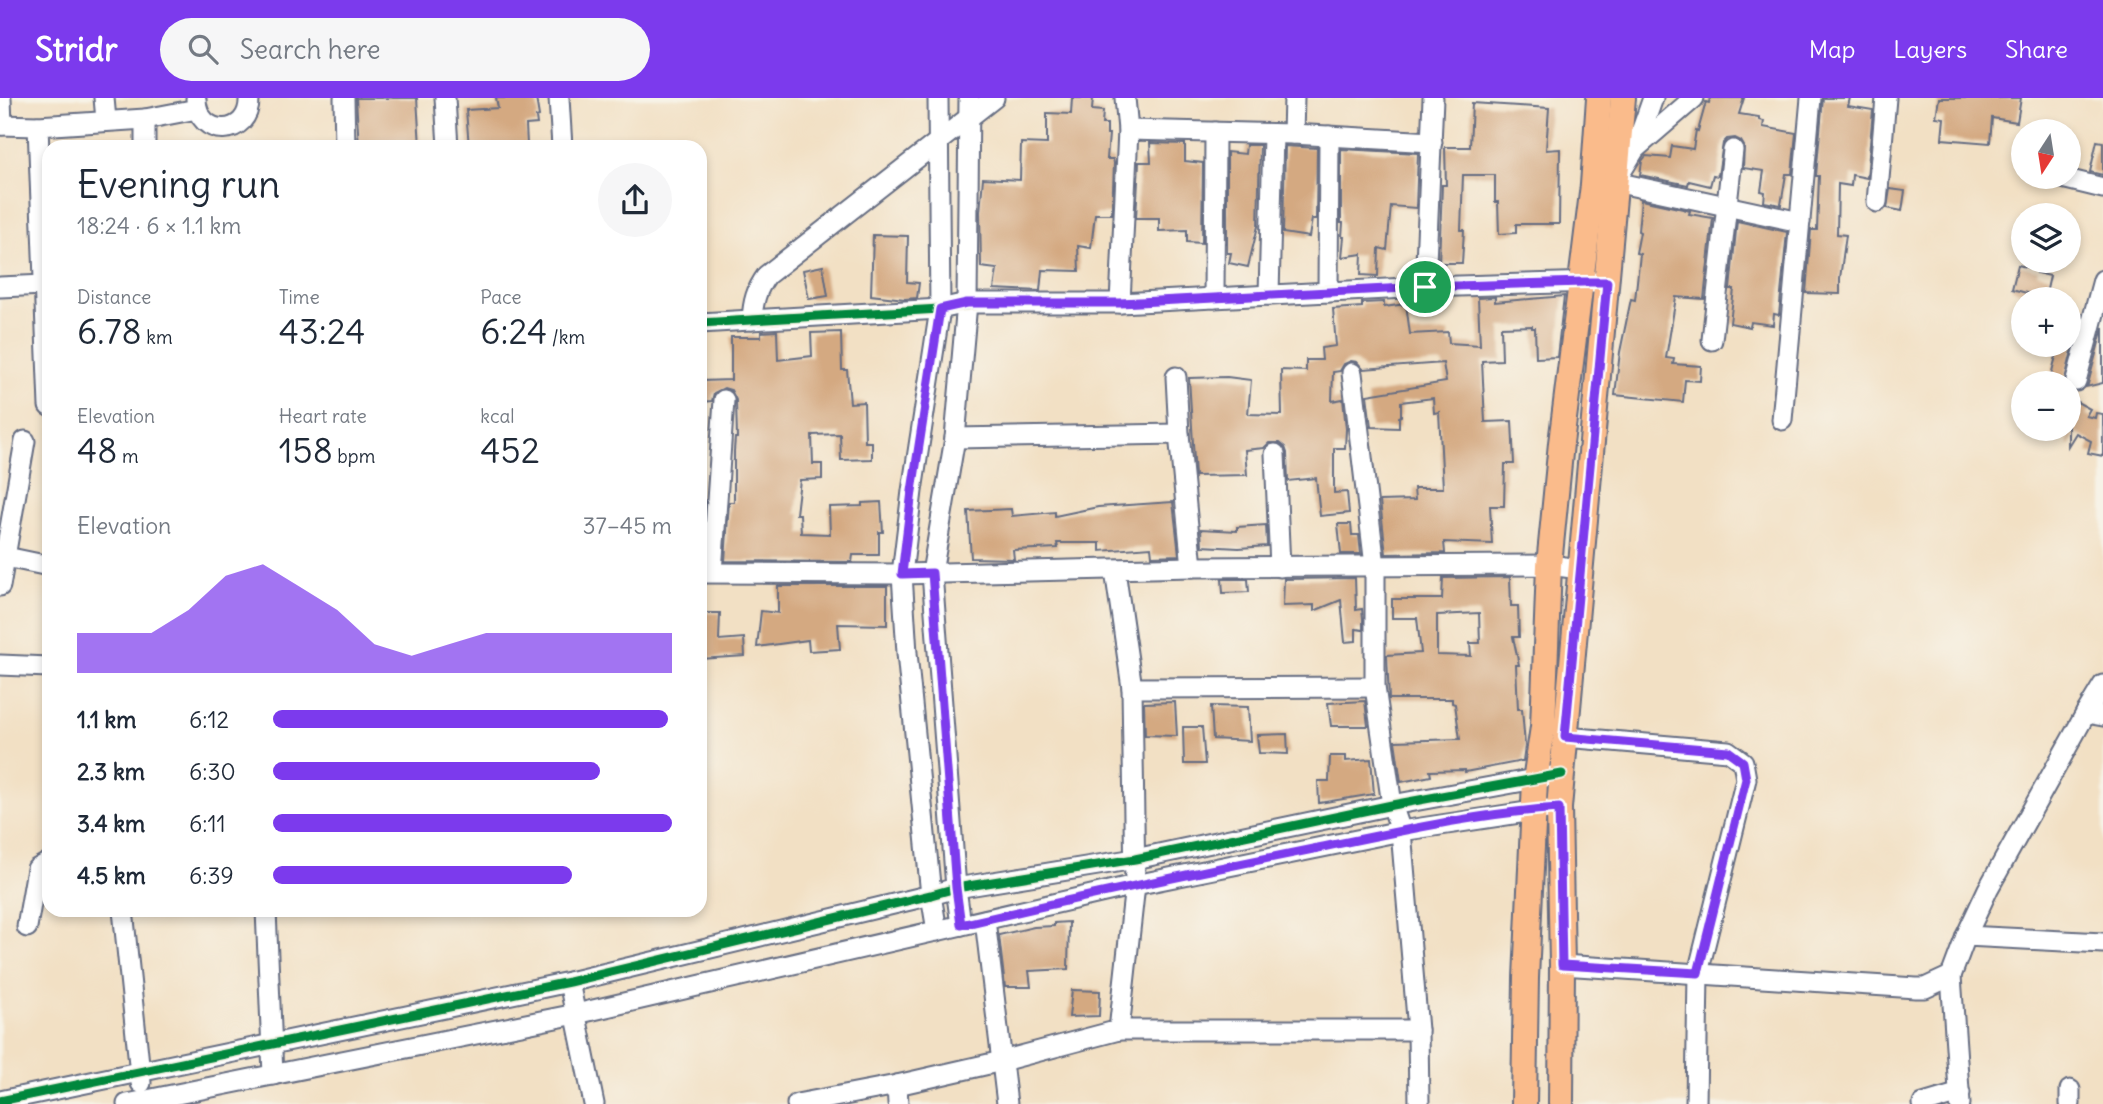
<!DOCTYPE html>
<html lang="en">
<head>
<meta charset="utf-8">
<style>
  :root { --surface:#fff; --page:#f6f6f7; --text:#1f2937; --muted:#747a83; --accent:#7c3aed }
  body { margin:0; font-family:Delius,sans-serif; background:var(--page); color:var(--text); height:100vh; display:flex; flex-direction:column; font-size:26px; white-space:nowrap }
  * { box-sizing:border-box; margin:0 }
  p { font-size:23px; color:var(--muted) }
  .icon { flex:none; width:38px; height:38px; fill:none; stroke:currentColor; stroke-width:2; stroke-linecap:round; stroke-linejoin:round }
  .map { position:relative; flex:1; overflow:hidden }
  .drawer { position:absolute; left:42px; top:42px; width:665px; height:777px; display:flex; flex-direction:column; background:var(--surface); border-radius:21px; box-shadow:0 4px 10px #0003 }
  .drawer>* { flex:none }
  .needle { width:46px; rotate:192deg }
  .fabs { position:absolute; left:2011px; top:21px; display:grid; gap:14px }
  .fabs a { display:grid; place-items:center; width:70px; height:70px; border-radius:50%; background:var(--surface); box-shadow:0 4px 10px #0003; font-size:35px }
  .pin { position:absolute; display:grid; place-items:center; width:60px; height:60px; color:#fff; margin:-30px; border:4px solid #fff; border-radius:50%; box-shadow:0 2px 7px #0007 }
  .round { display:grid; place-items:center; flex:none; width:74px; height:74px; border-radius:37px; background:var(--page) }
  .head { display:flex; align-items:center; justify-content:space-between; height:119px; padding:0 35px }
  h1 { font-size:38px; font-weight:600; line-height:52px }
  .metrics { display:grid; grid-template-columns:repeat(3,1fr); gap:10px; height:119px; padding:7px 35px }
  .metrics div { display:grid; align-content:center }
  .metrics b { font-size:35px; font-weight:600 }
  .metrics small { font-size:19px; font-weight:400 }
  .metrics p { font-size:19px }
  .chart { height:196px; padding:14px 35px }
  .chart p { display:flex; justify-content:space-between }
  .chart svg { width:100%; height:126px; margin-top:7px; fill:var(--accent); opacity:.7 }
  ul { padding:0 35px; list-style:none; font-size:23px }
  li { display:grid; grid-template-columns:112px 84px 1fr; align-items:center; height:52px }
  li i { height:18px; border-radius:9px; background:var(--accent) }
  header { display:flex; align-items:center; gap:42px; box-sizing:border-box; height:98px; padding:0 35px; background:var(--accent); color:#fff }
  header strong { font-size:33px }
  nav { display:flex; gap:38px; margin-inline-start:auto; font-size:24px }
  .search { width:490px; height:63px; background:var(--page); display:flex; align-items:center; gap:18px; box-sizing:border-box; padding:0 24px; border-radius:38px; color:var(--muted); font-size:26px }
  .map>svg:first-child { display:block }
  .building { fill:#d4a981; fill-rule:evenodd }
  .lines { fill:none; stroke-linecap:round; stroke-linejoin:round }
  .minor-casing { stroke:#666d82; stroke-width:23 }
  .major-casing { stroke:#666d82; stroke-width:28 }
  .minor { stroke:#fff; stroke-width:19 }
  .major { stroke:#fabb8b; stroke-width:24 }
  .cycleway-casing { stroke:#f7f3e8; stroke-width:13 }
  .cycleway { stroke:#00873e; stroke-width:9 }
  .route-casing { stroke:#fff; stroke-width:14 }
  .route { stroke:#7c3aed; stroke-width:9 }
</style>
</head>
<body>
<header>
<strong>Stridr</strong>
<div class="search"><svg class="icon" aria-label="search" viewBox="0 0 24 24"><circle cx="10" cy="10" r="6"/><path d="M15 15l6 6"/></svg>Search here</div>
<nav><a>Map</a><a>Layers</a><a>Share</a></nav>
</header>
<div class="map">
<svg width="2103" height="1006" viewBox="0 0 2103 1006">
  <rect width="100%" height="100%" fill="#f7f3e8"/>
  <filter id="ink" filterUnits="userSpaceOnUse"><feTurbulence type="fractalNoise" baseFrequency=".0143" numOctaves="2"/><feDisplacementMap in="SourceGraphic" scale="14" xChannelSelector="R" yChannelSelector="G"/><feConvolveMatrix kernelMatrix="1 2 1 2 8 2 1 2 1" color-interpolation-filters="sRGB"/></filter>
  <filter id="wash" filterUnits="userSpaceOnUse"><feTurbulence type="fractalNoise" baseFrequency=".00686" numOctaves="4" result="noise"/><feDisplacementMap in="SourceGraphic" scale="28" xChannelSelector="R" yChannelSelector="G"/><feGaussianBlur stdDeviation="1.57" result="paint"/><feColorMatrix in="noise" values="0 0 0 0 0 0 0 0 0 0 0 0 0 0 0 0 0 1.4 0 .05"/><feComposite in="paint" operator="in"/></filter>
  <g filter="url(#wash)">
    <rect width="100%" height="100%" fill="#f2e0c4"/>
    <g id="blocks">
      <g class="building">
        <path d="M356,0h61l3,49h-61z"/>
        <path d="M496,0h40l3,18 -3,1 1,7 -11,1 1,20 -58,2 -3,-37 32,-2z"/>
        <path d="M1072,0h21l-1,12 11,1 -1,13h5v10h2l-2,25h6l1,4 -2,51h-17l-4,34 -13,-2 1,25 -37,-1 -2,21 -46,-2 3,-20 -16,-2 -1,-55 3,-34 37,2 1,-37 26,1v-31l24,1z"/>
        <path d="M1710,0h34l-5,16 20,3v3l5,1 -1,6 33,6 -4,41h-6l-5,31 -17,-3 1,-10 -4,-1 3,-20 -21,-3 1,-22 -3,-5 -6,-3 -8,1 -4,4 -5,33 -5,-1 -3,11 -21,-5 -1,4 -48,-10 2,-14 4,-5 24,2 2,-12 21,3 3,-19 2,1 8,-29 3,1z"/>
        <path d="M1823,0h27l-2,8 25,4 -6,68 -15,-3 -1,11 -13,-2 -1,50 9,1 -6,43v16l-34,-1 5,-63h6l2,-54h-3z"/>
        <path d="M1939,0h82l-4,24 -25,-4 -2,25 -48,-4 2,-21 -8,-1z"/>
        <path d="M1472,5l77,5 -3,42 14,-1 -1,75h-43v9l-17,1 -1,-32h-3v-27h-32l-2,55h3l-2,33h-23l3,-78h4l-1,-38h25z"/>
        <path d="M2097,43l6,1v33l-13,-3z"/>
        <path d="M1150,45l35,1v17l18,2 -1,80 -15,-1v-12l-28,1v-13h-23l3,-56h12z"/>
        <path d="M1246,47h14l-2,81 -10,41 -19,-4 2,-10h-4v-101l18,2z"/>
        <path d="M1285,48l32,2 -1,71h-4l-3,18 -26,-4z"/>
        <path d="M1341,51l77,4 -2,55 -25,-2 -4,44 -8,-2 -1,28 -17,-1 1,-21 -20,3 2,-20h-2l1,-14h-2z"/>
        <path d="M1890,91l15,2 -3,20 -15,-3z"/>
        <path d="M1641,102l42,9 7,2 -1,3 24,4 -9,81 -28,-2 -10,61 8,1 -1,5 28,2 -1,15 -15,-1 -2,22 -68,-7 5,-43 11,-53 4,1 5,-46 -4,-1 4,-21 -2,-1z"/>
        <path d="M1737,123l50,11 -8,83 -5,-1 -1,11 -22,-3 -1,5 -20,-4 4,-34h-4z"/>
        <path d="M873,137l35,1 -1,46 12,1 -2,15 -12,1 -34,-4z"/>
        <path d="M2018,167l20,5 -1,3 13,3 -5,22 -33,-9z"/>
        <path d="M823,168l5,30 -19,3 -6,-29z"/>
        <path d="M1564,198l-7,61 -21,1 -1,-30h-3v-2l-31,1 1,33 -20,1 3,61 27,-1 2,43h-9l-1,42h-14l2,38 -48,-2 1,11 -59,1 -6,-53 35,-1 -1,-12h29l-4,-76 -5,1 -1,-15 -32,4v14l-2,1v11l-28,-1 -4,-32 79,-13 -3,-19 -80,6 -6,-7 -6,-1 -7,3 -4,7 -7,1 -1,29 11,-2 3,30 -1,19h-11v45l13,-1 2,21 -29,3 -4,-38 -28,3 -1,-28 -2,-6 -5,-4h-11l-5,5 -19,2 2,25 -52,1 -6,-98 38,-1 24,3 -3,34 34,1 -1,-45 25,1v-11h16l-1,-12 15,-2 -3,-37 29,-2v-4l22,-1v5l22,-3 4,30 38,-2 1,11 31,2 -2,-47 17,-1v5z"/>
        <path d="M2068,218l12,3 -16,64h-15l10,-38 9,3z"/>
        <path d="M2103,229v56l-17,4 2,-3z"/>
        <path d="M777,233l1,29 34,-4 -1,-23 30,-1 1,38h5l3,33 14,-1 1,40h7v17l-31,1 -1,-26 -28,1 1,29h9v15l-22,1 -4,34h4l1,19 29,1 -1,-27 33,-1v-3l19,-1 2,30h-4v23h-26l-1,7 -127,-1 4,-59h5v-51l1,-13h2l-1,-38 -5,-10 -7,-2 -10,5 -2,8 -10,1 -1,-21 30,-1v-43h30v-5z"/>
        <path d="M2068,299l22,12 -4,7 9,2 1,-5 7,1v42l-15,-3 3,-12 -15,-8 -8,13z"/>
        <path d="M700,403h5l-4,60h-1z"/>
        <path d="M1173,404l6,53 -27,1 -1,-9 -51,4v-8h-43l1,5 -45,2 1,9 -43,-1 -3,-47 43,-2 1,7 43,-4v4l43,-9z"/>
        <path d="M1338,426h13l1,11h7l2,19h-20z"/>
        <path d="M1266,427l1,21 -28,2 -37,-2 -1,-17 36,2v-4z"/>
        <path d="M1510,479l1,29h7l1,31h-6l6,28h-3l2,44h4l3,37 -2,15 -58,11v-2l-35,1 1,5 -30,6 -6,-41 65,-2 -5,-35 -3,-1v-4h-63l-2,-44 34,-2 -4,-35h-25v-19h50l1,-21zM1479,515l1,30h-10l1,13 -34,-1v-40z"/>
        <path d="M1355,480l1,32 6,-1 1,10v11l-7,-1v12l-11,1 -4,-42 -27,11v-6l-31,1 1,-27z"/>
        <path d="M1222,481h26l1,13 -26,1z"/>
        <path d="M778,488h109v39l-49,-1 2,25 -31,2 -1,-11 -51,7 4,-36 17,2z"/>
        <path d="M700,515h20l-1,27 25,-2 1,18 -45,3z"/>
        <path d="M1365,603l3,25h-37l-3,-23z"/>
        <path d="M1175,604l2,34 -32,-1 -1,-32z"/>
        <path d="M1211,608l37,1 2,34 -37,-2z"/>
        <path d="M1183,629h19l3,37h-21z"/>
        <path d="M1287,636l1,20 -29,-1 -2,-18z"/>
        <path d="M1330,658h16v5l25,-2 3,35 -55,9 -1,-22h11z"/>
        <path d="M1069,824l-1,47 -39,2 2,16h-26l-6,-52 35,-8 20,-1v-3z"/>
        <path d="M1072,892l28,1 -1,25 -30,1z"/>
      </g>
    </g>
  </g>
  <g filter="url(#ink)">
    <use href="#blocks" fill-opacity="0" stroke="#666d82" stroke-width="2"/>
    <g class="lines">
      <defs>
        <g id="minor">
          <path d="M1,0l1,27"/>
          <path d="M104,0l2,22"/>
          <path d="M344,0l1,49"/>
          <path d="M445,0l3,49"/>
          <path d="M559,0l3,49"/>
          <path d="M1694,0l-59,51 -20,33 185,40"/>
          <path d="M196,1c1,40 55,39 53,-1"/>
          <path d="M145,21v28"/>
          <path d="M0,27l38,1 107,-7 52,-10"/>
          <path d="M38,28l11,280"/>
          <path d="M1128,32l165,4 139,8"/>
          <path d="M1293,36l1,-36"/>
          <path d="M1635,51l18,-51"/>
          <path d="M2058,79l45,11"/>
          <path d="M1877,104l9,-104"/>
          <path d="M0,189l45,-2"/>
          <path d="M1425,189l8,-189"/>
          <path d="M1328,194l1,-156"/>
          <path d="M1269,197l4,-161"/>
          <path d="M1214,200l1,-166"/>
          <path d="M1120,205l8,-173 -3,-32"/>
          <path d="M752,222c1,-18 4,-30 15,-45l227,-177"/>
          <path d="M700,225l240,-14 27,-6h153l305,-16 170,-5"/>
          <path d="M1712,242l21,-190"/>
          <path d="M1352,275l23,193v121l17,118 9,26 17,199 1,74"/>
          <path d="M1176,279l3,57 13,133"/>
          <path d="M2076,283l27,-101"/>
          <path d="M1782,322l29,-322"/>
          <path d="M955,340l224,-4"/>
          <path d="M1275,356l5,113"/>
          <path d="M6,459l43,9"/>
          <path d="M1115,472l17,118"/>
          <path d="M712,474l12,-172"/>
          <path d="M700,475l202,1 290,-7 357,-2 31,4"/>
          <path d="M0,488l25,-145"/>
          <path d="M0,567l49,2"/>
          <path d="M2086,615l17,-28"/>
          <path d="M1565,639l163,14 15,11 3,17 -48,194 -2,131"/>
          <path d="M123,812l18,173"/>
          <path d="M266,812l7,165"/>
          <path d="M985,822l22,184"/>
          <path d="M961,827l-5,-37 -24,-315 23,-135 12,-135 2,-205"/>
          <path d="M27,829l10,-58 12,-7"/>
          <path d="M937,833l-6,-36 -24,-242 -5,-79 10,-83 28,-182 -2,-211"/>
          <path d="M1966,838l137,7"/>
          <path d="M1562,867l354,23h9l26,-12"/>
          <path d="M569,884l25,122"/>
          <path d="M1119,932l16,-145 -3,-197 243,-1"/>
          <path d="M897,987l1,19"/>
          <path d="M2070,992v14"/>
          <path d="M0,1003l569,-119 362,-87 25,-7 179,-29 257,-54 170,-31"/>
          <path d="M127,1006l449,-90 559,-129 266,-54 146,-22"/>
          <path d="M797,1006l100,-19 105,-24 117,-31h299"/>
          <path d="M1923,1006l37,-11"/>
          <path d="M1960,1006l-9,-128 15,-40 22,-47 98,-176 17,3"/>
        </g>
        <g id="major">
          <path d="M1524,1006l2,-126 9,-197 8,-54 6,-162 12,-122 32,-258 6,-87"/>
          <path d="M1561,1006l1,-139 -3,-157 64,-710"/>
        </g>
      </defs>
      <use href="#minor" class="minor-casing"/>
      <use href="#major" class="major-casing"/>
      <use href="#minor" class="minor"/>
      <use href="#major" class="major"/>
      <defs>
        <g id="cycleway">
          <path d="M700,225l240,-14c63,-13 130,-3 195,-7 157,-8 315,-21 472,-20"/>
          <path d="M0,1003l569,-119 362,-87 25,-7 179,-29 257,-54 170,-31"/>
        </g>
      </defs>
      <use href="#cycleway" class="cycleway-casing"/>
      <use href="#cycleway" class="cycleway"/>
    </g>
  </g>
  <g class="lines" filter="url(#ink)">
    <defs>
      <path id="route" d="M1583,184h24l-42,455 163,14 15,11 3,17 -48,194 -136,-8 -3,-157c-80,5 -162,24 -241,40 -119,24 -238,49 -357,77l-5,-37 -24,-315 -30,1 10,-83 28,-182 27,-6h153l305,-16z"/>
    </defs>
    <use href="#route" class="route-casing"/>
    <use href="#route" class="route"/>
  </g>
</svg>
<div class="fabs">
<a><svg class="needle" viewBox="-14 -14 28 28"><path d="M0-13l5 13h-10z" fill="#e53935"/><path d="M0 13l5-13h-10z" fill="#747a83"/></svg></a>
<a><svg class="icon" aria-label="layers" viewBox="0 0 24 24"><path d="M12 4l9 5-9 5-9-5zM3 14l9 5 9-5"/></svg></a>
<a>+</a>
<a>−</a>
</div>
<div class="pin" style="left:1425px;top:189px;background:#1e9e55"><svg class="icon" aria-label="arrive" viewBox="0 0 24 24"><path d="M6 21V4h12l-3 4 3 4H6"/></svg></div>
<section class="drawer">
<div class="head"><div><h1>Evening run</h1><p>18:24 · 6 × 1.1 km</p></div><a class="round"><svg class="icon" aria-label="share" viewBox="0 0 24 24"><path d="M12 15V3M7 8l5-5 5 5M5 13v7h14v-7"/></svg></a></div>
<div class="metrics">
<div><p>Distance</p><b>6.78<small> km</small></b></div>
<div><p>Time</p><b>43:24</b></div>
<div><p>Pace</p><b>6:24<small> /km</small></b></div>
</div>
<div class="metrics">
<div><p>Elevation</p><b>48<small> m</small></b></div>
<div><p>Heart rate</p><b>158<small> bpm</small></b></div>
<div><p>kcal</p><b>452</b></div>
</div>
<div class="chart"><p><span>Elevation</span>37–45 m</p>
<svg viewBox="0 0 160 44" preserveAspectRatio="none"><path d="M0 44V30L10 30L20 30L30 22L40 10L50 6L60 14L70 22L80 34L90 38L100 34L110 30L120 30L130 30L140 30L150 30L160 30V44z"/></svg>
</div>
<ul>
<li><b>1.1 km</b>6:12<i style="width:99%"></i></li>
<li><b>2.3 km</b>6:30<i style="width:82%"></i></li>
<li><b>3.4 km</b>6:11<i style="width:100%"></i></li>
<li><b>4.5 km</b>6:39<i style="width:75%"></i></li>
</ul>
</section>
</div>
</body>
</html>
